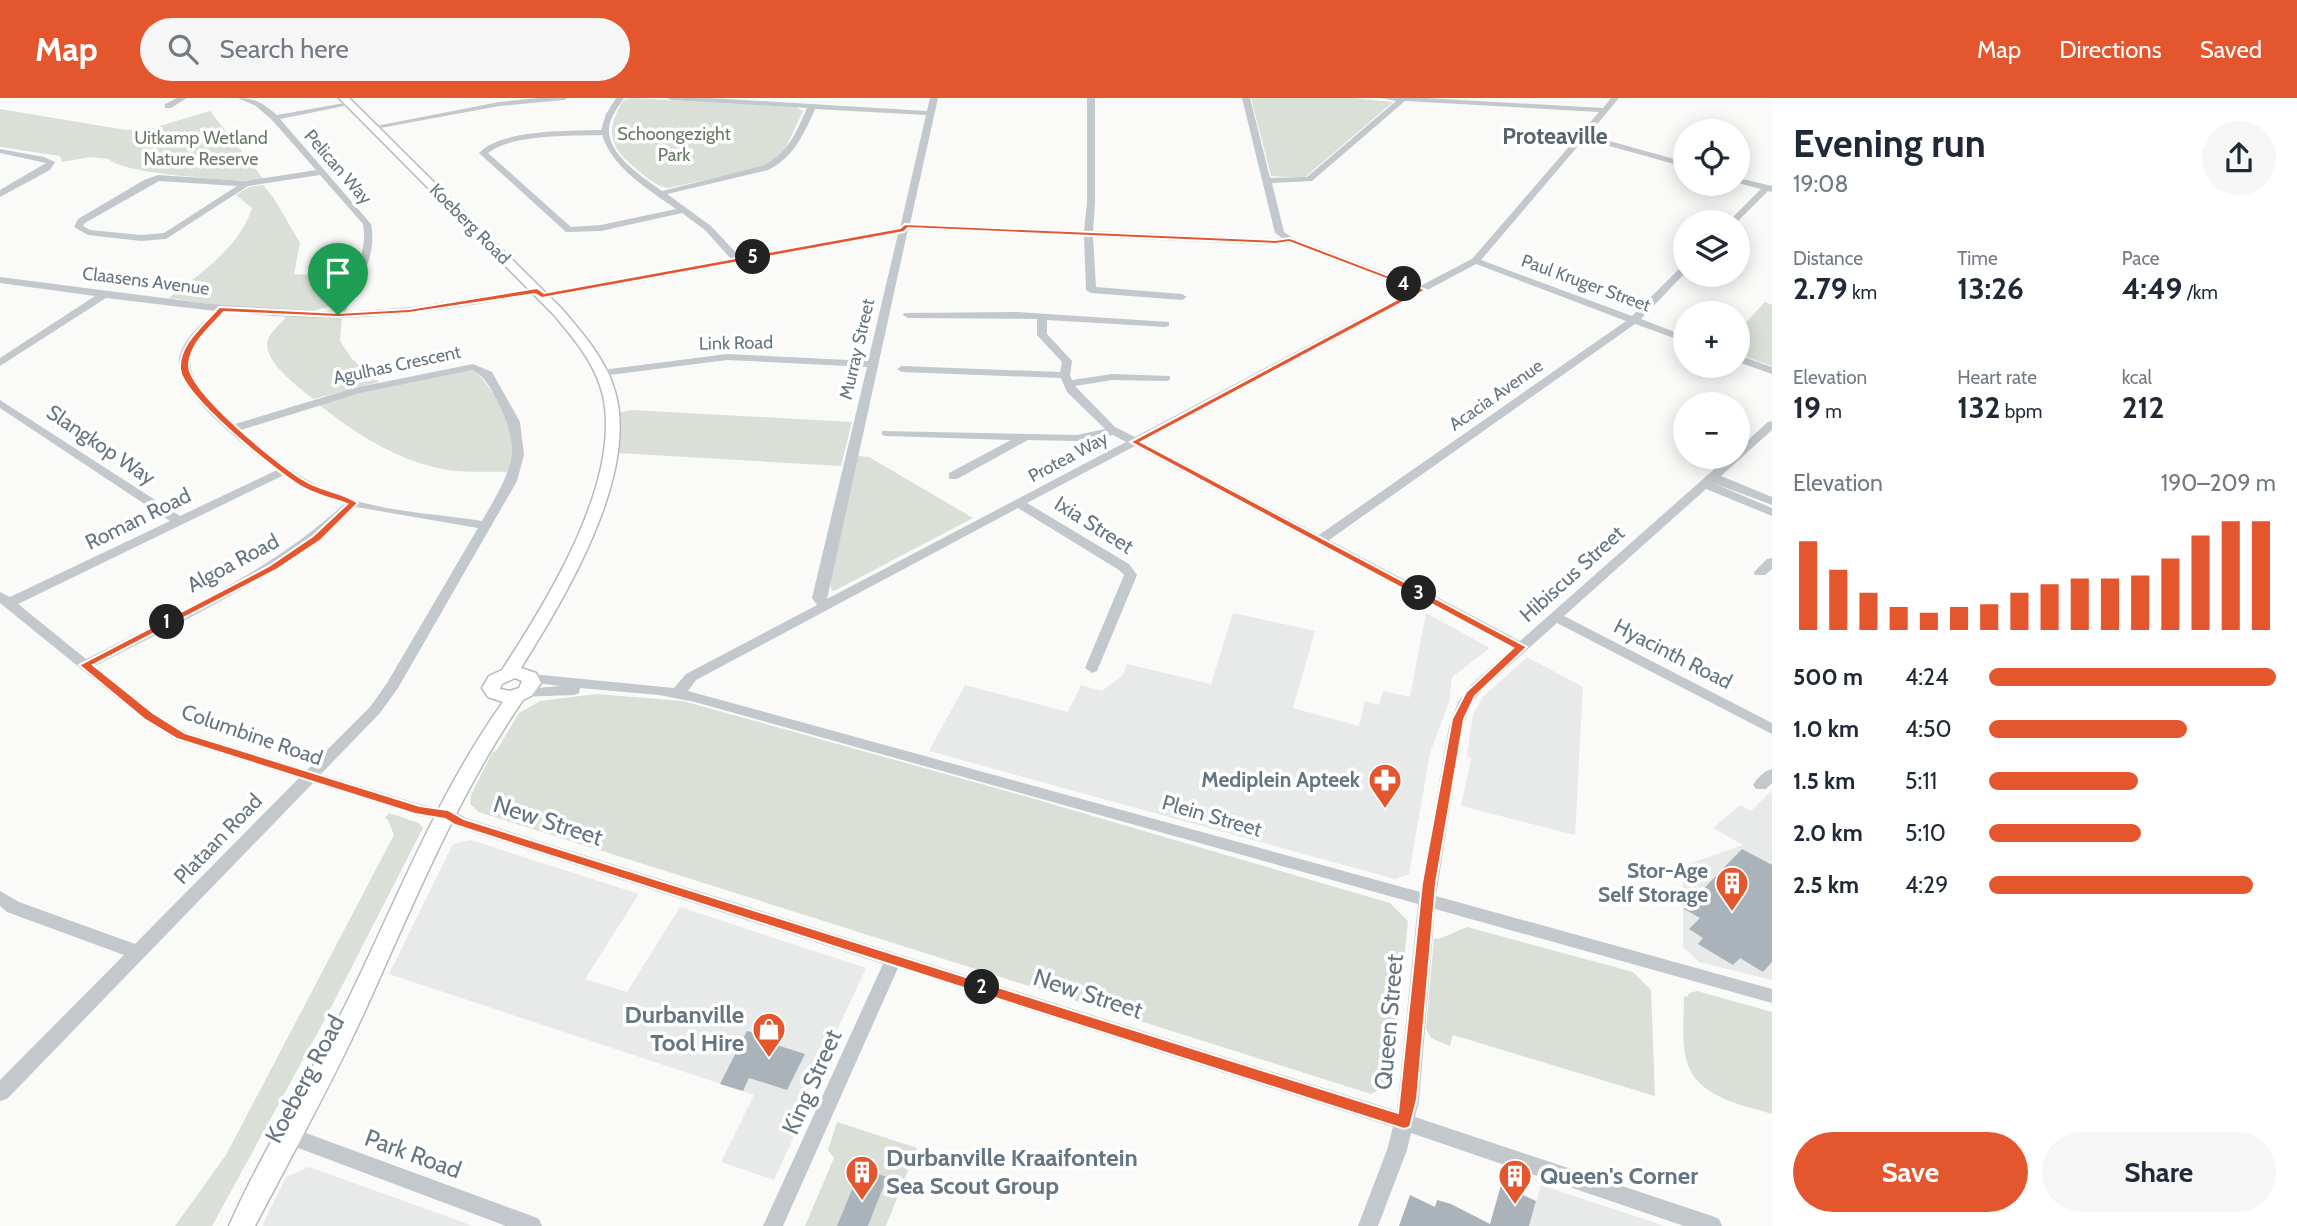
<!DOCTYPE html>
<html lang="en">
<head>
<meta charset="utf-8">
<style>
  :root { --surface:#fff; --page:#f6f6f7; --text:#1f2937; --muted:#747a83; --accent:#e4572e }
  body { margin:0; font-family:Cabin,sans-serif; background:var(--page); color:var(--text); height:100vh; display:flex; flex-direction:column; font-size:26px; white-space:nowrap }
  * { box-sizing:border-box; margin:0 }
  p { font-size:23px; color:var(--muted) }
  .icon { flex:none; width:38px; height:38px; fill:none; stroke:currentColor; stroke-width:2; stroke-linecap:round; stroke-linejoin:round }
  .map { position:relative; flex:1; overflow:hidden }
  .details { display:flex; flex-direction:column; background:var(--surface); width:525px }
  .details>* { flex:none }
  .controls { position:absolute; left:1673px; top:21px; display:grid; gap:14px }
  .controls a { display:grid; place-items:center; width:77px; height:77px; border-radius:50%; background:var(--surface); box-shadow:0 4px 18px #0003; font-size:35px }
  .pin { position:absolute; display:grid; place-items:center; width:60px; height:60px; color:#fff; margin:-72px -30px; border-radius:50% 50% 50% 0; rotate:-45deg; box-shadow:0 0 7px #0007 }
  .pin .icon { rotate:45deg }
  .km { position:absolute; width:35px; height:35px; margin:-18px; border-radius:50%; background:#222; color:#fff; font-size:19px; line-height:35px; text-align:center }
  .round { display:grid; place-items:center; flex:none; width:74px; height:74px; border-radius:37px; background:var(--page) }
  .head { display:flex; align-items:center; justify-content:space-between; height:119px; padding:0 21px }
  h1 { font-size:38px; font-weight:800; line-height:52px }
  .metrics { display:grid; grid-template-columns:repeat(3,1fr); gap:10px; height:119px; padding:7px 21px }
  .metrics div { display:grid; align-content:center }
  .metrics b { font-size:30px; font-weight:800 }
  .metrics small { font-size:19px; font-weight:400 }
  .metrics p { font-size:19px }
  .chart { height:196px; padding:14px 21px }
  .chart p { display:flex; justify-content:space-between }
  .chart svg { width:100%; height:126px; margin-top:7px; stroke:var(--accent); stroke-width:6 }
  .button { display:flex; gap:14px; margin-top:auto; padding:14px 21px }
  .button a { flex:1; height:80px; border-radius:42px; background:var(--accent); color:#fff; font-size:28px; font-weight:800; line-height:80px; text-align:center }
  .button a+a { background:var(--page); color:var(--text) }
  ul { padding:0 21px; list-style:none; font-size:23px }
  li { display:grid; grid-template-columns:112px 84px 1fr; align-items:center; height:52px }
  li i { height:18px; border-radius:9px; background:var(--accent) }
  header { display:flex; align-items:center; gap:42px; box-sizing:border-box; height:98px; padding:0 35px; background:var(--accent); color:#fff }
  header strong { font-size:33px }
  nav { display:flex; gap:38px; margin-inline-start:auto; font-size:24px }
  .search { width:490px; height:63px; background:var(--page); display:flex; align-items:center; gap:18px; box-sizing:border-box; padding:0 24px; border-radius:38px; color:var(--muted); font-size:26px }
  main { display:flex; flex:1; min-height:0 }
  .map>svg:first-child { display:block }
  .built { fill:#e8e9e9 }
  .green { fill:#dadfd7 }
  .building { fill:#aab3b9 }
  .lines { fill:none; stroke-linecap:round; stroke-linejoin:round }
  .major-casing { stroke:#b5babe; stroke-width:3 }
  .minor { fill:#c3c8cc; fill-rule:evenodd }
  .major { fill:#fff; fill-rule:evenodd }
  .route { fill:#e4572e; stroke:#fff; stroke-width:2; fill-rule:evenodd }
  .labels { text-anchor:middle; stroke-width:7; stroke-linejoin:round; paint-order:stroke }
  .far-park-label { font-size:18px; fill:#687a64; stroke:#fff }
  .far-street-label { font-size:18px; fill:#657683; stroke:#fff }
  .street-label { font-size:21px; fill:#657683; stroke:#fff }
  .poi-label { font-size:21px; font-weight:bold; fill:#657683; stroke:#fff; text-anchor:end }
  .far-district-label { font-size:23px; font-weight:bold; fill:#57646e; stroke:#fff }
  .near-street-label { font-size:24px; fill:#657683; stroke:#fff }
  .near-poi-label { font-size:24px; font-weight:bold; fill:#657683; stroke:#fff; text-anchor:start }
</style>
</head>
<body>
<header>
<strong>Map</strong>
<div class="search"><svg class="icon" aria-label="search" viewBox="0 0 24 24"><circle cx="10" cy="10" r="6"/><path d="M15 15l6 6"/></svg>Search here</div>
<nav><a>Map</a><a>Directions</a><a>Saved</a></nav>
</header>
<main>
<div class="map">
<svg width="1772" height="1128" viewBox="0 0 1772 1128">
  <rect width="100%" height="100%" fill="#fafaf8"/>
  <g class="built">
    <path d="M1233,515l82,18 -22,77 66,18 6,-25 14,4 4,-14 27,6 16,-84 64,35 -38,29 -3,25 -19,51 -21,121 -14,5 -466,-128 36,-66 103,27 13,-27 21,6 21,-16 4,-11 84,20z"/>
    <path d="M1527,559l56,30 -8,148 -114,-29 10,-47 -4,-4 6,-41 10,-17z"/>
    <path d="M1772,692v190l-73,-18 -16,-15v-75l5,-8 55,-19 -30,-17 27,-23 11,6z"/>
    <path d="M471,742l168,54 -54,85 42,13 53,-85 186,61 -66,142 5,2 -31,68 -53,-18 33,-67 -365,-121 64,-130z"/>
    <path d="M309,1069l112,40 52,19h-211l24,-49z"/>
    <path d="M1541,1087l45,15 79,26h-136z"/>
  </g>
  <g class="green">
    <path d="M632,0l164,9 7,4 -22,47 -22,10 -91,20c-11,-1 -19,-9 -28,-16 -29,-23 -37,-38 -17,-71z"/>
    <path d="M1251,0h103l39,4 -89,76 -33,-2z"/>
    <path d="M0,11l126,21 27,-2 57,-17 55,70c-25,0 -142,-6 -156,-22l-19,-2 -28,5 -2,-6 -60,-9z"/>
    <path d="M263,87l10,12 27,46 -6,31 56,3 -14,26c-29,20 -132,0 -168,-5 31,-23 72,-51 84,-90l-16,-13 13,-8z"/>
    <path d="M1765,204l7,3v61l-34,-12v-23z"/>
    <path d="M286,219h56l-2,24 12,18 27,23 -66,17c-14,-12 -52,-38 -45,-60 3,-7 13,-16 18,-22z"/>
    <path d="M470,272c15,3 38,48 41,63 2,14 0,25 -3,39 -19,-1 -40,1 -60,-2 -49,-8 -92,-36 -130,-66l50,-14z"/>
    <path d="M632,312l220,12 -11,44 -223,-13v-40z"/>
    <path d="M858,358l11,1 104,61 -139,73 -3,-2 -1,-10z"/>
    <path d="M596,596l87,7 338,94 369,108 18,18 -17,163 -20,10 -892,-282 -9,-8 1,-9 21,-42 5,-3 22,-37 21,-12z"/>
    <path d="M389,715l30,10 4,5 -99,193 -112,205h-37l51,-71 168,-320 -6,-15 -3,-2z"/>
    <path d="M1467,829l166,45 18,18 4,106 -202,-61 -3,11 -19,-8 -5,-9 8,-91 5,1z"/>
    <path d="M1697,893l75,21v102c-30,-9 -75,-17 -85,-52 -6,-20 -3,-45 -3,-66l3,1 2,-4z"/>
    <path d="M837,1024l80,26 -31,78h-81l29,-68 -6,-8z"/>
  </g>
  <g class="building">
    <path d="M1742,751l30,16v97l-9,10 -23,-14 -7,7 -35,-21 5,-6 -14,-9 11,-11 -16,-9z"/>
    <path d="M747,933l23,7 -3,4 38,12 -18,36 -38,-12 -6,13 -23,-7z"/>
    <path d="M861,1070l26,9 -19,49h-31z"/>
    <path d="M1501,1087l35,16 -7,25h-130l11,-31 25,12 2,-7 14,4 39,20z"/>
  </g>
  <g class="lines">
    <defs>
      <path id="major" d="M339,0h10l213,211c22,26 46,53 54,86 21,84 -52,204 -95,273l15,5 5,10 -10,13 -8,4c-66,96 -111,207 -159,313 -33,72 -72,142 -109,213h-26c32,-73 76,-141 112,-212 52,-104 94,-217 162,-312l-15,-5 -6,-9 7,-12 13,-6c45,-69 120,-189 101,-274 -7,-32 -29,-57 -49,-81zM515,580l7,3 -3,7 -9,3 -10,-2 2,-5z"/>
    </defs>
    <use href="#major" class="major-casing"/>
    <g class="minor">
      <path d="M177,0h10l-16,10h-6v-4z"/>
      <path d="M238,0c17,0 26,6 39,17l73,-13 4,2 -74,15 91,105c7,31 -13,61 -26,88l68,-5 124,-19 5,3 -5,3c-57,10 -114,20 -172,23 -46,3 -94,-1 -140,-5 -11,11 -26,22 -32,37 -13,29 23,58 42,75l119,-36 119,-24 19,8 28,50 4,33 -7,26 -119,207 -18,25 -59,61 98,30 35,7 12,7 931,293 21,-207 -723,-202 -36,-7 -79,-7 -1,5 -5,2 -56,2 -2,-3 2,-3 5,-2 38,-3 -35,-4 -2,-3 2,-3 5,-2 143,14 12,-14 131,-69 -5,-7 55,-231 -140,-7 -125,16 -5,-3 5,-3 125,-16 141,7 30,-127 -356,65 -3,-1v-4l192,-35 -26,-29 -23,-17 -81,18 -35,1 -87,-79c23,-24 90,-22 122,-23l5,-16 10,-16h8c-6,9 -14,19 -15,30 -2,27 34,49 53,63l100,-25c26,-12 34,-33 45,-58l-136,-8 -4,-2h43l217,13 3,-13h8l-28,126 174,7 3,-28v-105h8v105l-2,28 181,8 8,-1 -7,-5 -33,-135h8l20,80 37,-1 89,-76 -15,-3h45l177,10 8,-10h8l-31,37 97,27v5l-101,-28 -103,121 151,56 50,-50 3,-1v8l-44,46 44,17v6l-50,-18 -306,216 191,101 208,-184h10v-8l30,-27 4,-1v9l-51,46 51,21v8l-59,-22 59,25v8l-66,-27 -142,127 208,107v11l-215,-111 -75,67 -10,13 -9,23 -27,170 336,93v14l-337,-94 -16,192 -4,16 297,99 7,3 3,7h-38l-273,-93 -4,17 -29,76h-20l29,-76 6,-23 -495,-159 -115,258h-20l120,-262 -429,-138 -10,-6 -25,-4 -106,-33 -306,316 -7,2v-21l124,-125 -117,-43 -7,-6v-15l19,11 116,42 164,-166 -123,-38 -33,-21 -143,-116v-11l10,5 160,-76 -170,-113v-8l180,116 97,-46c-25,-18 -104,-78 -98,-112 4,-19 22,-34 36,-47l-109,-13 -106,68v-8l95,-62 -95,-13v-6l210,27 125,8c13,-27 34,-57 28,-88l-43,-49 -72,11 -82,53 -25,2 -53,-6 -14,-8 4,-8 66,-39 14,-5 88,6 70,-11 -44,-50 -16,-14zM1405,3l194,11 -127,147 -52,27 -127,-48 -9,-6 -12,-49 40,-2zM815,11l111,6 -26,113 -160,29 -29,-31 -44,-32 101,-24c26,-13 36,-36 47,-61zM602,37c11,34 46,54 74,74l-75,16 -30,2 -83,-74c23,-19 84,-17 114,-18zM159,83l78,5 -73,47 -23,2 -51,-5 -7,-4 2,-3zM908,131l176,7 2,54 5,3 91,7 5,-3 -5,-3 -86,-7 -3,-50 181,8 15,-2 124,47 -278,147 -20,-10 -40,-41 37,-6 54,1 4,-1v-4l-58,-2 -40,6 -2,-5 2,-14 -25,-27v-14l118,7 4,-1v-4l-152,-10 -113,1 -1,2 5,3 129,1v16l25,27 -2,10 -158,-6 -5,3 5,3 159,6 6,14 38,37 -28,6 -195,-4v4l4,1 125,4 -62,33v6h8l71,-39 49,1 36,-6 13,7 -299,157zM1476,166l150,57 -307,214 -176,-93zM472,272c13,7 17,15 24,29 29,53 14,73 -14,122 -50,-8 -106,-9 -153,-30 -32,-14 -62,-38 -88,-61l119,-37zM1135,348l377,202 -40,36 -14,18 -9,24 -29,166 -732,-201 8,-11 322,-172 101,62 5,5 -39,93 7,5 5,-2 40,-96 -8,-11 -102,-61zM284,377l23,15 37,14c-75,69 -168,109 -258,155l-68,-55zM356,409l122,21 -91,155 -17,24 -63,63 -121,-38 -33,-19 -58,-47c91,-47 184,-88 261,-159z"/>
      <path d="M539,0h29l-4,2 -65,6 -124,23 -4,-2 128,-25z"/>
      <path d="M0,51l44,8 11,5 -5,8 -50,27v-7l46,-27 -46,-10z"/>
      <path d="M1738,80l34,8v6l-4,-1 -31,31h-9l33,-33 -23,-6z"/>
      <path d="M1738,257l34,12v7l-34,-12z"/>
      <path d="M1772,460v11l-7,6h-10l-1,-3 13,-13z"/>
      <path d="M1772,671v14l-6,6h-10l-3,-4c4,-7 11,-14 19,-16z"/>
      <path d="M276,1024l256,94 7,3 3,7h-36l-237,-89 -3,-6 3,-6z"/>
    </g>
    <use href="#major" class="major"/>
  </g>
  <path class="route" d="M905,126l370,16 15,-2 136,52 -285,152 386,205 -52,49 -11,23 -28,164 -19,216 -7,28 -6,2 -949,-304 -10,-6 -30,-5 -238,-75 -33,-20 -65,-54 190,-99 44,-30 34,-32c-16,-6 -36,-10 -50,-20 -24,-15 -115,-89 -117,-115 -2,-25 25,-45 39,-62l119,6 71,-4 128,-21 7,5 356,-65zM908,130l367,16 14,-2 126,48 -285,152 383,206 -47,44 -14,27 -30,164 -24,230 -934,-294 -16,-9 -28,-4 -235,-73 -32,-20 -60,-48 183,-95 45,-30 37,-37c-15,-11 -38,-12 -54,-23 -24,-14 -118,-90 -115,-116 2,-22 22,-37 35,-52l114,5 71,-4 126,-19 7,4 362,-66z"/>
  <defs>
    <symbol id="pharmacy-pin" viewBox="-11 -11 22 30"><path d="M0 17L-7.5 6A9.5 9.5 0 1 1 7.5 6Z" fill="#e4572e" stroke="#fff"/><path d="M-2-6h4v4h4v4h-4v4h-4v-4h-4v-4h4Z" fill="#fff"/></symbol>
    <symbol id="building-pin" viewBox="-11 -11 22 30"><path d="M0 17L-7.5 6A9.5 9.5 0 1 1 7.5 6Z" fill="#e4572e" stroke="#fff"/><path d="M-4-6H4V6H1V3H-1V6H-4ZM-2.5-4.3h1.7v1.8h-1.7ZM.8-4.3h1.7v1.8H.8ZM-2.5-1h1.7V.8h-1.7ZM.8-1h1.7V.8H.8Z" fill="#fff"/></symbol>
    <symbol id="shop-pin" viewBox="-11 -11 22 30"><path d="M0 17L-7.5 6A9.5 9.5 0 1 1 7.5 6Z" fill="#e4572e" stroke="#fff"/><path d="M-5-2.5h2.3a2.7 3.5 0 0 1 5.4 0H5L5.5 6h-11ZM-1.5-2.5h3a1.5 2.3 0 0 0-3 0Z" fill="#fff"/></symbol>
  </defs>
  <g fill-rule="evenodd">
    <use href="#pharmacy-pin" x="1366" y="663" width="38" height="52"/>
    <use href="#building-pin" x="1713" y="766" width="38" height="52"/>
    <use href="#shop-pin" x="750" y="912" width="38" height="52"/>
    <use href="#building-pin" x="843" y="1055" width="38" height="52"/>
    <use href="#building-pin" x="1496" y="1059" width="38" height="52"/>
  </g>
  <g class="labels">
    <g class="far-park-label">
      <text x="674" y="42">Schoongezight<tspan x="674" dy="21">Park</tspan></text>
      <text x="201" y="46">Uitkamp Wetland<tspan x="201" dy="21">Nature Reserve</tspan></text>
    </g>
    <g class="far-street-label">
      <text transform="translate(338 69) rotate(49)" y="6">Pelican Way</text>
      <text transform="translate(470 126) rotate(45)" y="6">Koeberg Road</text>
      <text transform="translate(146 183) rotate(7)" y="6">Claasens Avenue</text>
      <text transform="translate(1586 185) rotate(20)" y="6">Paul Kruger Street</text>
      <text transform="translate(736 245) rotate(-1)" y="6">Link Road</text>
      <text transform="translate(857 251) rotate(-77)" y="6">Murray Street</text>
      <text transform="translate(397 267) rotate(-12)" y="6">Agulhas Crescent</text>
      <text transform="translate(1496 297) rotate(-35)" y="6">Acacia Avenue</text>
      <text transform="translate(1068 359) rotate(-28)" y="6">Protea Way</text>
    </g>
    <g class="street-label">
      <text transform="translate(101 347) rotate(34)" y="7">Slangkop Way</text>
      <text transform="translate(138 421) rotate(-26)" y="7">Roman Road</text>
      <text transform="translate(1094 427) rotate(32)" y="7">Ixia Street</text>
      <text transform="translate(233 465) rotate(-28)" y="7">Algoa Road</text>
      <text transform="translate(1572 476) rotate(-42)" y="7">Hibiscus Street</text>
      <text transform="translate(1673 556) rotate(27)" y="7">Hyacinth Road</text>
      <text transform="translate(252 637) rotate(19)" y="7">Columbine Road</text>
      <text transform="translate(1212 718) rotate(16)" y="7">Plein Street</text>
      <text transform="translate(218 741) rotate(-46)" y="7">Plataan Road</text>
    </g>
    <g class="poi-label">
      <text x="1360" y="689">Mediplein Apteek</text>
      <text x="1708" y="780">Stor-Age<tspan x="1708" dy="24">Self Storage</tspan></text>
    </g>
    <g class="far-district-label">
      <text x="1555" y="46">Proteaville</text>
    </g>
    <g class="near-street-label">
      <text transform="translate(548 723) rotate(18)" y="8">New Street</text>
      <text transform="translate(1088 896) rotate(18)" y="8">New Street</text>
      <text transform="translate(1389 924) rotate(-85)" y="8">Queen Street</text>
      <text transform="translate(305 981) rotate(-62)" y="8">Koeberg Road</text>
      <text transform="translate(812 984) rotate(-66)" y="8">King Street</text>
      <text transform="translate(413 1056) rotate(20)" y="8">Park Road</text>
    </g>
    <g class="near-poi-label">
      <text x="744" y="925" text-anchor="end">Durbanville<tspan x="744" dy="28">Tool Hire</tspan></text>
      <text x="886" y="1068">Durbanville Kraaifontein<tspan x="886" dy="28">Sea Scout Group</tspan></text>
      <text x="1540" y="1086">Queen's Corner</text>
    </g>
  </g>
</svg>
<div class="controls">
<a><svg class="icon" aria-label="locate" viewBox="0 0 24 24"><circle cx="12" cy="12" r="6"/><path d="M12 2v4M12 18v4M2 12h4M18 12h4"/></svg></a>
<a><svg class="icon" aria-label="layers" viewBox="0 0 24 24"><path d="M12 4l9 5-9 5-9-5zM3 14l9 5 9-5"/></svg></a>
<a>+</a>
<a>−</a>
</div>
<div class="pin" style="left:338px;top:217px;background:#1e9e55"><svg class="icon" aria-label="arrive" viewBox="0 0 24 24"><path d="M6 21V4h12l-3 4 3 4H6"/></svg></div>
<b class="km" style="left:167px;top:524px">1</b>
<b class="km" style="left:982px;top:889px">2</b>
<b class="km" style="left:1419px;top:495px">3</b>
<b class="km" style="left:1404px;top:186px">4</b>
<b class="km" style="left:753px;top:159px">5</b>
</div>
<section class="details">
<div class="head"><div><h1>Evening run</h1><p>19:08</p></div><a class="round"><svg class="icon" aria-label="share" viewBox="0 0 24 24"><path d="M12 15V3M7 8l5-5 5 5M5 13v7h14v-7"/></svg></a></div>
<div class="metrics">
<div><p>Distance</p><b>2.79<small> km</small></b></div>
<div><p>Time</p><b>13:26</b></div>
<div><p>Pace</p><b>4:49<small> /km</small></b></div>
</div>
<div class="metrics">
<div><p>Elevation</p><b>19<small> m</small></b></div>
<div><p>Heart rate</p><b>132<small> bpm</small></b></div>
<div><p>kcal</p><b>212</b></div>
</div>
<div class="chart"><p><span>Elevation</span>190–209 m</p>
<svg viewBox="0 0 160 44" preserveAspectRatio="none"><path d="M5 44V13M15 44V23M25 44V31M35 44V36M45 44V38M55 44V36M65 44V35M75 44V31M85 44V28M95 44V26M105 44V26M115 44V25M125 44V19M135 44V11M145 44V6M155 44V6"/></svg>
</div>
<ul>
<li><b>500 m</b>4:24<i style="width:100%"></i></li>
<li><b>1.0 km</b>4:50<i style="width:69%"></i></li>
<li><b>1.5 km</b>5:11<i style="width:52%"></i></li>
<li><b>2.0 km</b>5:10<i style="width:53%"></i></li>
<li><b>2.5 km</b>4:29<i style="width:92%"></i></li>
</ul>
<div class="button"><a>Save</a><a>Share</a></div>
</section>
</main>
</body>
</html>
